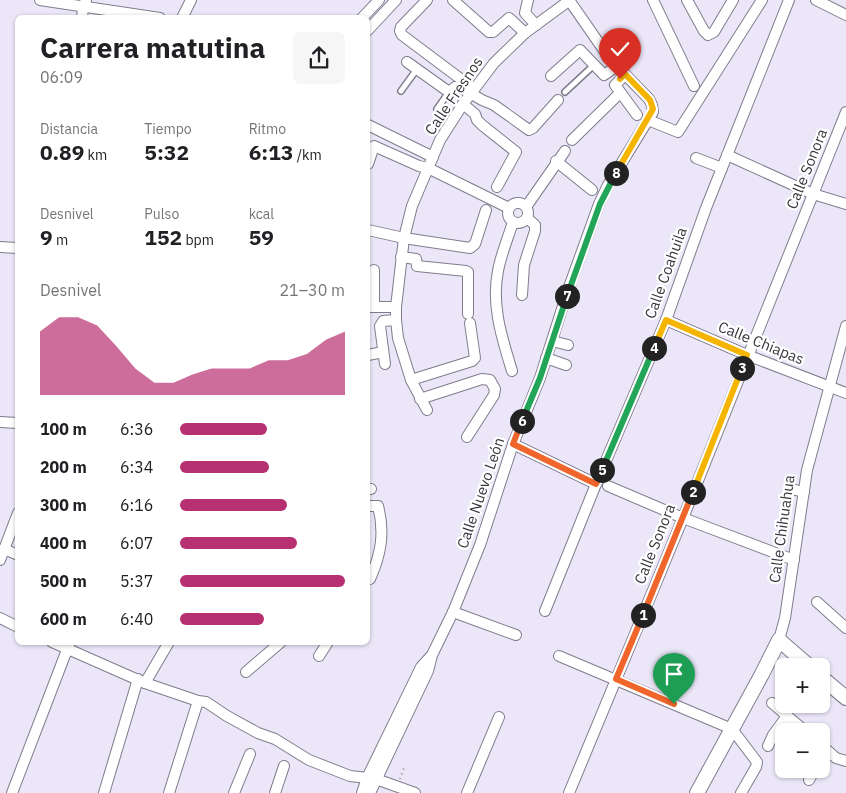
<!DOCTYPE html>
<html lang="es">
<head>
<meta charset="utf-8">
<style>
  :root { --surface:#fff; --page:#f6f6f6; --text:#202124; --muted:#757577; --accent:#b73071 }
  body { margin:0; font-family:"IBM Plex Sans",sans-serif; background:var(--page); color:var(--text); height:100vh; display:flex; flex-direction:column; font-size:19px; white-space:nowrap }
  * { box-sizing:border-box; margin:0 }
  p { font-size:16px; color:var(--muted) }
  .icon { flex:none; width:28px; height:28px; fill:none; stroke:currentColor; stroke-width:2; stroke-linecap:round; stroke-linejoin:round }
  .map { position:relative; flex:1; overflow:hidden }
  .sheet { position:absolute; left:15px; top:15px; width:355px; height:630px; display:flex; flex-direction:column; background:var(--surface); border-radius:8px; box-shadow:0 1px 4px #0004 }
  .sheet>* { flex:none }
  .tools { position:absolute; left:775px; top:658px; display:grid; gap:10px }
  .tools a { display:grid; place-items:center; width:55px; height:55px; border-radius:8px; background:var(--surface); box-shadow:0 1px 4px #0004; font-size:25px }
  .pin { position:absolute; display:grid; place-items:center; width:42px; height:42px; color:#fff; margin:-51px -21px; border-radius:50% 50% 50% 0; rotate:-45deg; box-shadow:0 0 5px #0007 }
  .pin .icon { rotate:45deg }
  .km { position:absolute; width:25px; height:25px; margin:-12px; border-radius:50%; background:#222; color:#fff; font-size:14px; line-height:25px; text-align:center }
  .round { display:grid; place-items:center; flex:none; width:52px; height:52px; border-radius:8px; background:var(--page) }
  .overview { display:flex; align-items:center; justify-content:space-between; height:85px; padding:0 25px }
  h1 { font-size:28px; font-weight:800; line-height:38px }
  .figures { display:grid; grid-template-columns:repeat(3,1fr); gap:8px; height:85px; padding:5px 25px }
  .figures div { display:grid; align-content:center }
  .figures b { font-size:21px; font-weight:800 }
  .figures small { font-size:14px; font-weight:400 }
  .figures p { font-size:14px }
  .chart { height:140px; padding:10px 25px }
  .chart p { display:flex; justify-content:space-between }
  .chart svg { width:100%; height:90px; margin-top:5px; fill:var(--accent); opacity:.7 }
  ul { padding:0 25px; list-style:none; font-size:16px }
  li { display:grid; grid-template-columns:80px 60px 1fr; align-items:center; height:38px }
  li i { height:12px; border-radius:6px; background:var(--accent) }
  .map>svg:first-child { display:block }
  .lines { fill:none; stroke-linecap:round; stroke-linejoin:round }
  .lane-casing { stroke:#807c8c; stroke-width:8 }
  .street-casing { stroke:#807c8c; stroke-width:12 }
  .secondary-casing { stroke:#807c8c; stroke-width:16 }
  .path { stroke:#8e8c97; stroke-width:2; stroke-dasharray:1 4; stroke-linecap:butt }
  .lane { stroke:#fff; stroke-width:5 }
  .street { stroke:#fff; stroke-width:10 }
  .secondary { stroke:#fff; stroke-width:14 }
  .split-1-casing { stroke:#fff; stroke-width:10 }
  .split-2-casing { stroke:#fff; stroke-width:10 }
  .split-3-casing { stroke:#fff; stroke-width:10 }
  .split-4-casing { stroke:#fff; stroke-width:10 }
  .split-5-casing { stroke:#fff; stroke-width:10 }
  .split-6-casing { stroke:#fff; stroke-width:10 }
  .split-7-casing { stroke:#fff; stroke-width:10 }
  .split-8-casing { stroke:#fff; stroke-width:10 }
  .split-9-casing { stroke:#fff; stroke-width:10 }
  .split-1 { stroke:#f0652b; stroke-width:6 }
  .split-2 { stroke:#f0652b; stroke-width:6 }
  .split-3 { stroke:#f5b400; stroke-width:6 }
  .split-4 { stroke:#f5b400; stroke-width:6 }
  .split-5 { stroke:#22a559; stroke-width:6 }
  .split-6 { stroke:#f0652b; stroke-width:6 }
  .split-7 { stroke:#22a559; stroke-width:6 }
  .split-8 { stroke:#22a559; stroke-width:6 }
  .split-9 { stroke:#f5b400; stroke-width:6 }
  .labels { text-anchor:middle; stroke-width:4.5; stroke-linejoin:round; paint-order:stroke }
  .street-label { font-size:15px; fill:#38373d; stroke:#fff }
</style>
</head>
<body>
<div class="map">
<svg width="846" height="793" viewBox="0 0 846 793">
  <rect width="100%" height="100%" fill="#ebe7f9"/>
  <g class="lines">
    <defs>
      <g id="lane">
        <path d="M401,91l16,-22"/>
        <path d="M565,92l29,-27"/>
        <path d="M437,109l12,-17"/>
      </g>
      <g id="street">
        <path d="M40,0l120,18"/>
        <path d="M427,0l-26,27 -1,4 2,4 72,54"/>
        <path d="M453,0l36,32h4l16,-14 16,15"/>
        <path d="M528,0l-3,13 11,12"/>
        <path d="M653,0l41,86"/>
        <path d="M687,0l17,31 4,4 6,-3 19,-32"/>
        <path d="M816,0l30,15"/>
        <path d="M82,18l1,-11 3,-7"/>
        <path d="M182,18l9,-18"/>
        <path d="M362,18l17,-18"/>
        <path d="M368,30l28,-30"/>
        <path d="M407,62l42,30 6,-5h5l22,13 12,5 35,25 4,-2 25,-28"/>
        <path d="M625,75l-10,10 22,30"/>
        <path d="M551,76l29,-26 24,25 13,-9"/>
        <path d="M463,104l12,10 2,6 5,5 34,27 -19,35"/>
        <path d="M648,120l30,12 84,-132"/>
        <path d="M368,125l65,32"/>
        <path d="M572,140l48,-47"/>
        <path d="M727,155l86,39 33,10"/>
        <path d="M696,158l26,10"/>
        <path d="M556,161l36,29"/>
        <path d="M368,164l6,-18 45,20 9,2 81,40"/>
        <circle cx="518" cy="213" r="10"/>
        <path d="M526,207l39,-56"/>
        <path d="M368,230l36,8 66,10 5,-4 11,-34"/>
        <path d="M0,247l18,1"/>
        <path d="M401,257l15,2 1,7 49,5 2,1v42"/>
        <path d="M522,295l2,-30 11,-34v-6l-8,-7"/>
        <path d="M368,307h28"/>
        <path d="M374,307v-37"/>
        <path d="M666,320l81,35 99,38"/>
        <path d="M552,341l16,4"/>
        <path d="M368,355l15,-3"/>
        <path d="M546,358l20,7"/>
        <path d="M385,364l-5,-38 3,-5 13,-1"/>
        <path d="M512,371c-10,-33 -21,-66 -14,-100 3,-17 10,-33 15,-49"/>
        <path d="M411,380l61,-19 3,-3 -5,-35"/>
        <path d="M420,399l62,-20 8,1 5,9 -1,6 -27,42"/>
        <path d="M427,410l-16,-30 -13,-42 -2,-18v-13l8,-69 8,-32 28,-66 23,-36 31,-41 31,-30 45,-33"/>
        <path d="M0,422l18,1"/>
        <path d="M513,444l83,40"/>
        <path d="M608,486l75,32 111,42"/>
        <path d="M368,489h3"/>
        <path d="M791,489l13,3"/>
        <path d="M368,506h10c7,27 3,48 -8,73"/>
        <path d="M4,549l14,6"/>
        <path d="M0,560l18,-47"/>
        <path d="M817,602l29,26"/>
        <path d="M545,611l51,-127 70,-164 40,-112 83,-208"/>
        <path d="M453,612l63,23"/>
        <path d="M0,618l18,9"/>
        <path d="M779,640l6,-22 22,-148 39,-144"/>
        <path d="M52,642l93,41 53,18 8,1 21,14 31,17 17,6 34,21 41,16 26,3 39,14"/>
        <path d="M319,656l9,-14"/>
        <path d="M559,656l173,73 25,33 -1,5 -15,26"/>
        <path d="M246,672l35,-30"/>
        <path d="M145,683l24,-41"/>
        <path d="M772,703l33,28"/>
        <path d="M821,745l15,13 10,3"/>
        <path d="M768,746l5,-11 14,-19"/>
        <path d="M821,761l8,-9"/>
        <path d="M809,780l6,-11"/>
        <path d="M12,793l58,-151"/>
        <path d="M104,793l34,-114"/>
        <path d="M169,793l29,-92"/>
        <path d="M234,793l16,-39"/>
        <path d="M275,793l9,-27"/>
        <path d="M362,793l5,-15 54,-111 9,-10"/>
        <path d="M370,793l58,-122 4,-16 21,-43 27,-67 33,-101 27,-66 28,-88 31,-86 9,-19 45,-73 -1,-7 -3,-6 -39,-40 -41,-59"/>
        <path d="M467,793l32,-76"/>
        <path d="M569,793l114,-275 163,-406"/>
      </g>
      <g id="secondary">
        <path d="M821,677l25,21"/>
        <path d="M697,793l65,-119 17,-34 30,26"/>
      </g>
    </defs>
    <use href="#lane" class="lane-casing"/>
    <use href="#street" class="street-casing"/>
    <use href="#secondary" class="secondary-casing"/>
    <path class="path" d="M400,779l5,-14"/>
    <use href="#lane" class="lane"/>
    <use href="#street" class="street"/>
    <use href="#secondary" class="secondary"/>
  </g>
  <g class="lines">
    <defs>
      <path id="split-1" d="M643,615l-27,64 58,25"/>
      <path id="split-2" d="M643,615l50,-123"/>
      <path id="split-3" d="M693,492l49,-124"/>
      <path id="split-4" d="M654,348l12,-28 81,35 -5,13"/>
      <path id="split-5" d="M602,470l52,-122"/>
      <path id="split-6" d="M522,421l-9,23 83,40 6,-14"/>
      <path id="split-7" d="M522,421l18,-43 27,-82"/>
      <path id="split-8" d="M567,296l33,-92 16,-31"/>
      <path id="split-9" d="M616,173l37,-64 -3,-9 -25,-26 -5,5"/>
    </defs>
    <use href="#split-1" class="split-1-casing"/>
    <use href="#split-2" class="split-2-casing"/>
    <use href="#split-3" class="split-3-casing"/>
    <use href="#split-4" class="split-4-casing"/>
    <use href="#split-5" class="split-5-casing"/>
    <use href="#split-6" class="split-6-casing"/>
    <use href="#split-7" class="split-7-casing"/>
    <use href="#split-8" class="split-8-casing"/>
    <use href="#split-9" class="split-9-casing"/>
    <use href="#split-1" class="split-1"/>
    <use href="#split-2" class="split-2"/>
    <use href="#split-3" class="split-3"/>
    <use href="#split-4" class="split-4"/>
    <use href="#split-5" class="split-5"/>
    <use href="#split-6" class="split-6"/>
    <use href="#split-7" class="split-7"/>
    <use href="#split-8" class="split-8"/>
    <use href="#split-9" class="split-9"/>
  </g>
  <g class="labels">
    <g class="street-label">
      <text transform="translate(454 96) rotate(-56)" y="5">Calle Fresnos</text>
      <text transform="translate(807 169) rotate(-68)" y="5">Calle Sonora</text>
      <text transform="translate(666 273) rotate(-70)" y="5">Calle Coahuila</text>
      <text transform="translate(761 343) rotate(22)" y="5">Calle Chiapas</text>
      <text transform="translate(481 493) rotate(-71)" y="5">Calle Nuevo León</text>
      <text transform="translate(782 529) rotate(-82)" y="5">Calle Chihuahua</text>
      <text transform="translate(655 544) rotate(-68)" y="5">Calle Sonora</text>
    </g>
  </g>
</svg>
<div class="tools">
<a>+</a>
<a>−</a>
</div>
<div class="pin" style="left:674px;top:704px;background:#1e9e55"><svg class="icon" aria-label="arrive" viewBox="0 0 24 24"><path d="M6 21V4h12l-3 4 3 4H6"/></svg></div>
<div class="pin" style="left:620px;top:79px;background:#d93025"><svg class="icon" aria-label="check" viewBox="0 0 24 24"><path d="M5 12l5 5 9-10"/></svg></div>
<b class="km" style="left:643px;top:615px">1</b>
<b class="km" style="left:693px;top:492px">2</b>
<b class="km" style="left:742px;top:368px">3</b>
<b class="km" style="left:654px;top:348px">4</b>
<b class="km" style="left:602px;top:470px">5</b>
<b class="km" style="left:522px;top:421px">6</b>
<b class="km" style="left:567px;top:296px">7</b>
<b class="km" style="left:616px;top:173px">8</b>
<section class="sheet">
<div class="overview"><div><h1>Carrera matutina</h1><p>06:09</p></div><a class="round"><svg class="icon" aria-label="share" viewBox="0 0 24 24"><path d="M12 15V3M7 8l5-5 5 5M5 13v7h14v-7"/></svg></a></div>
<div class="figures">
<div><p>Distancia</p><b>0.89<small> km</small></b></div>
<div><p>Tiempo</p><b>5:32</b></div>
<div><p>Ritmo</p><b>6:13<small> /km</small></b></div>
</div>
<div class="figures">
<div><p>Desnivel</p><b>9<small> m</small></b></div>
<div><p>Pulso</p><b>152<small> bpm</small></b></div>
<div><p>kcal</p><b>59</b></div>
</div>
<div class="chart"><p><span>Desnivel</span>21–30 m</p>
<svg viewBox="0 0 160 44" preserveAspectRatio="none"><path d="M0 44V13L10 6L20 6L30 10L40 20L50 31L60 38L70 38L80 34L90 31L100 31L110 31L120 27L130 27L140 24L150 17L160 13V44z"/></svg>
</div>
<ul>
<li><b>100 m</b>6:36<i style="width:53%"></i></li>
<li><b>200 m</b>6:34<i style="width:54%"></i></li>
<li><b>300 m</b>6:16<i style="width:65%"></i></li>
<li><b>400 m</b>6:07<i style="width:71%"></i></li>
<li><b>500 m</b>5:37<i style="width:100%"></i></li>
<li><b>600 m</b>6:40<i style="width:51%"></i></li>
</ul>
</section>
</div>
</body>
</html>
